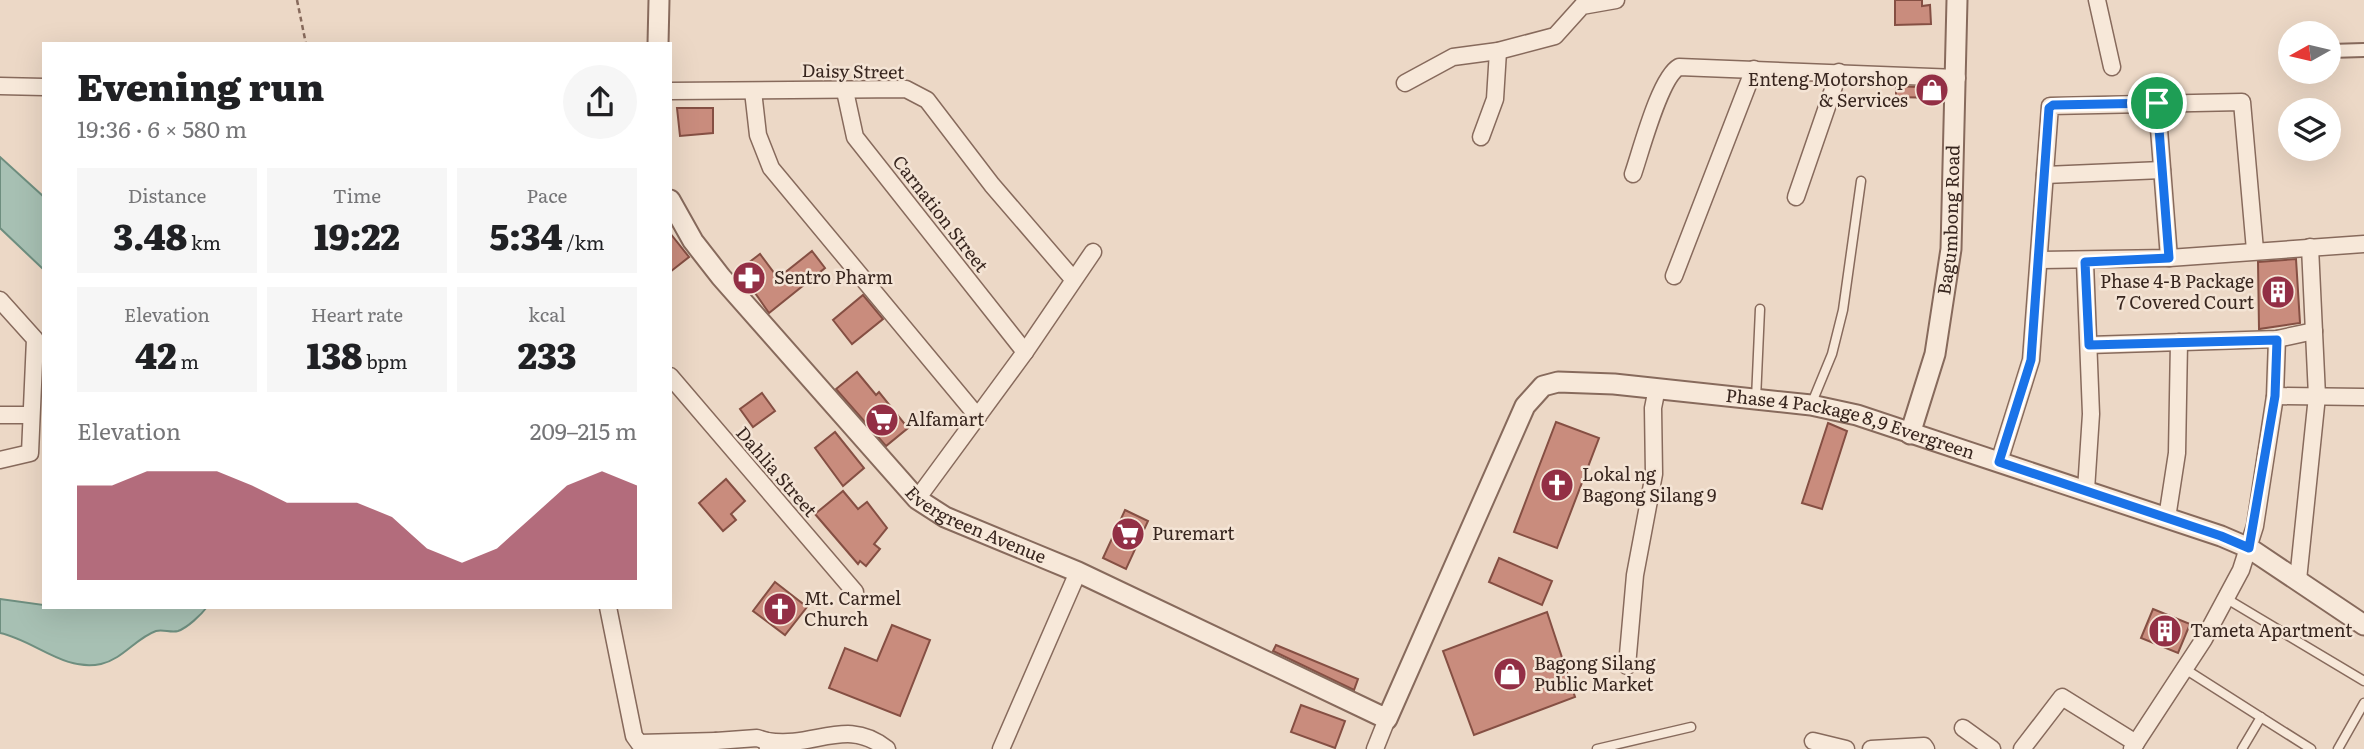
<!DOCTYPE html>
<html lang="en">
<head>
<meta charset="utf-8">
<style>
  :root { --surface:#fff; --page:#f6f6f6; --text:#202124; --muted:#757577; --accent:#932f45 }
  body { margin:0; font-family:Literata,serif; background:var(--page); color:var(--text); height:100vh; display:flex; flex-direction:column; font-size:26px; white-space:nowrap }
  * { box-sizing:border-box; margin:0 }
  p { font-size:23px; color:var(--muted) }
  .icon { flex:none; width:38px; height:38px; fill:none; stroke:currentColor; stroke-width:2; stroke-linecap:round; stroke-linejoin:round }
  .map { position:relative; flex:1; overflow:hidden }
  .drawer { position:absolute; left:42px; top:42px; width:630px; height:567px; display:flex; flex-direction:column; background:var(--surface); border-radius:0px; box-shadow:0 7px 28px #0002 }
  .drawer>* { flex:none }
  .needle { width:46px; rotate:262deg }
  .controls { position:absolute; left:2278px; top:21px; display:grid; gap:14px }
  .controls a { display:grid; place-items:center; width:63px; height:63px; border-radius:50%; background:var(--surface); box-shadow:0 7px 28px #0002; font-size:35px }
  .pin { position:absolute; display:grid; place-items:center; width:60px; height:60px; color:#fff; margin:-30px; border:4px solid #fff; border-radius:50%; box-shadow:0 2px 7px #0007 }
  .round { display:grid; place-items:center; flex:none; width:74px; height:74px; border-radius:37px; background:var(--page) }
  .overview { display:flex; align-items:center; justify-content:space-between; height:119px; padding:0 35px }
  h1 { font-size:38px; font-weight:800; line-height:52px }
  .metrics { display:grid; grid-template-columns:repeat(3,1fr); gap:10px; height:119px; padding:7px 35px }
  .metrics div { display:grid; align-content:center; border-radius:0px; background:var(--page); text-align:center }
  .metrics b { font-size:35px; font-weight:800 }
  .metrics small { font-size:19px; font-weight:400 }
  .metrics p { font-size:19px }
  .chart { height:196px; padding:14px 35px }
  .chart p { display:flex; justify-content:space-between }
  .chart svg { width:100%; height:126px; margin-top:7px; fill:var(--accent); opacity:.7 }
  .map>svg:first-child { display:block }
  .water { fill:#a7c0b3; stroke:#6e8e7f; stroke-width:2 }
  .building { fill:#c98c7d; stroke:#854f43; stroke-width:2 }
  .lines { fill:none; stroke-linecap:round; stroke-linejoin:round }
  .service-casing { stroke:#876a5c; stroke-width:11 }
  .pedestrian-casing { stroke:#876a5c; stroke-width:16 }
  .minor-casing { stroke:#876a5c; stroke-width:19 }
  .tertiary-casing { stroke:#876a5c; stroke-width:23 }
  .path { stroke:#876a5c; stroke-width:2.5; stroke-dasharray:5 3.5; stroke-linecap:butt }
  .service { stroke:#f7e8d9; stroke-width:8 }
  .pedestrian { stroke:#f7e8d9; stroke-width:12 }
  .minor { stroke:#f7e8d9; stroke-width:16 }
  .tertiary { stroke:#f7e8d9; stroke-width:19 }
  .route-casing { stroke:#fff; stroke-width:14 }
  .route { stroke:#1a73e8; stroke-width:9 }
  .labels { text-anchor:middle; stroke-width:5; stroke-linejoin:round; paint-order:stroke }
  .street-label { font-size:18px; fill:#38261f; stroke:#f4e4d5 }
  .poi-label { font-size:18px; fill:#38261f; stroke:#f4e4d5; text-anchor:start }
</style>
</head>
<body>
<div class="map">
<svg width="2364" height="749" viewBox="0 0 2364 749">
  <rect width="100%" height="100%" fill="#ecd8c6"/>
  <g class="water">
    <path d="M0,157l44,40v73l-44,-42z"/>
    <path d="M0,599l44,6v2h163c-6,8 -20,21 -29,24 -7,2 -15,-2 -22,0 -20,7 -33,28 -55,33 -37,8 -67,-24 -101,-31z"/>
  </g>
  <g class="building">
    <path d="M1895,0h27v6l8,-1 1,19 -36,1z"/>
    <path d="M1896,86l41,2v10l-41,-1z"/>
    <path d="M677,108h36v25l-33,3z"/>
    <path d="M670,233l19,24 -19,15z"/>
    <path d="M812,251l13,17 -56,45 -30,-43 21,-16 18,24z"/>
    <path d="M2296,259l4,64 -41,6 -1,-67z"/>
    <path d="M863,295l20,24 -31,25 -19,-24z"/>
    <path d="M857,372l19,23 3,-3 29,36 -22,18 -50,-57z"/>
    <path d="M762,393l13,18 -22,16 -13,-18z"/>
    <path d="M1556,422l43,16 -42,110 -43,-16z"/>
    <path d="M1828,423l19,8 -25,78 -20,-6z"/>
    <path d="M835,432l29,36 -21,18 -28,-38z"/>
    <path d="M726,479l19,22 -14,13 5,6 -13,11 -24,-28z"/>
    <path d="M843,491l15,18 9,-7 20,26 -13,16 6,5 -14,17 -6,-5 -2,3 -43,-50z"/>
    <path d="M1125,510l23,11 -22,48 -23,-11z"/>
    <path d="M1499,558l53,23 -10,24 -53,-23z"/>
    <path d="M775,582l32,25 -22,28 -32,-24z"/>
    <path d="M2153,609l37,15 -12,29 -37,-15z"/>
    <path d="M1547,612l28,85 -101,38 -31,-84z"/>
    <path d="M892,625l38,15 -30,76 -71,-28 16,-40 32,13z"/>
    <path d="M1276,645l82,34 -4,11 -81,-39z"/>
    <path d="M1301,705l44,16 -10,27 -44,-16z"/>
  </g>
  <g class="lines">
    <defs>
      <g id="service">
        <path d="M1756,399l4,-90"/>
        <path d="M1811,405l21,-51 11,-44 18,-129"/>
        <path d="M2227,599l137,82"/>
        <path d="M2185,669l126,80"/>
        <path d="M1597,749l94,-22"/>
        <path d="M2242,749l19,-32"/>
        <path d="M2338,749l26,-46"/>
      </g>
      <path id="pedestrian" d="M2330,51l34,-1"/>
      <g id="minor">
        <path d="M2097,0l15,67"/>
        <path d="M1405,83l48,-26 45,-6 57,-15 27,-30 34,-6"/>
        <path d="M0,86l44,1"/>
        <path d="M670,91l236,-2 21,11 65,85 81,94"/>
        <path d="M753,91l5,44 13,33 207,249"/>
        <path d="M845,91l10,46 170,215"/>
        <path d="M2157,103l12,155"/>
        <path d="M1481,137l14,-38 3,-48"/>
        <path d="M1633,174c8,-23 27,-97 46,-107l278,11"/>
        <path d="M2045,175l117,-5"/>
        <path d="M1796,197l43,-125"/>
        <path d="M2041,260l128,-2 195,-14"/>
        <path d="M2085,262l6,152 -5,76"/>
        <path d="M1674,276l80,-207"/>
        <path d="M0,300l35,39 -5,114 -30,7"/>
        <path d="M2089,345l188,-6 37,-8"/>
        <path d="M670,376l185,216"/>
        <path d="M2275,396l89,1"/>
        <path d="M0,415h31"/>
        <path d="M1999,462l32,-102 19,-254 192,-4 13,148"/>
        <path d="M917,499l108,-147 68,-100"/>
        <path d="M2167,518l10,-65 2,-111"/>
        <path d="M2298,580l19,-184 -7,-149"/>
        <path d="M608,607l26,129 5,7 77,-2"/>
        <path d="M1627,666l8,-91 19,-101 -1,-66 4,-20"/>
        <path d="M1963,728l29,21"/>
        <path d="M1813,741l33,8"/>
        <path d="M710,746l6,-5 41,-3 10,3"/>
        <path d="M768,749l-1,-8c48,8 79,-25 120,8"/>
        <path d="M1001,749l77,-177"/>
        <path d="M1375,749l12,-30"/>
        <path d="M1871,749l53,-3 2,3"/>
        <path d="M2022,749l40,-52 74,46"/>
        <path d="M2132,749l72,-110 37,-69 14,-44 20,-130 2,-57"/>
      </g>
      <g id="tertiary">
        <path d="M658,44l1,-44"/>
        <path id="s1" d="M670,200l23,41 28,36 196,222 28,18 133,55 309,147 138,-313 18,-20 15,-4 56,2 197,21 46,10 364,121 28,12 115,77"/>
        <path id="s2" d="M1910,434l25,-80 16,-105 6,-249"/>
      </g>
    </defs>
    <use href="#service" class="service-casing"/>
    <use href="#pedestrian" class="pedestrian-casing"/>
    <use href="#minor" class="minor-casing"/>
    <use href="#tertiary" class="tertiary-casing"/>
    <path class="path" d="M297,0l9,44"/>
    <use href="#service" class="service"/>
    <use href="#pedestrian" class="pedestrian"/>
    <use href="#minor" class="minor"/>
    <use href="#tertiary" class="tertiary"/>
  </g>
  <g class="lines">
    <defs>
      <path id="route" d="M2157,103l12,155 -84,4 4,83 188,-5 -2,56 -26,152 -28,-12 -222,-74 32,-102 18,-252 4,-3z"/>
    </defs>
    <use href="#route" class="route-casing"/>
    <use href="#route" class="route"/>
  </g>
  <defs>
    <symbol id="shop-disc" viewBox="-11 -11 22 22"><circle r="9.5" fill="#932f45" stroke="#f4e4d5"/><path d="M-5-2.5h2.3a2.7 3.5 0 0 1 5.4 0H5L5.5 6h-11ZM-1.5-2.5h3a1.5 2.3 0 0 0-3 0Z" fill="#fff"/></symbol>
    <symbol id="pharmacy-disc" viewBox="-11 -11 22 22"><circle r="9.5" fill="#932f45" stroke="#f4e4d5"/><path d="M-2-6h4v4h4v4h-4v4h-4v-4h-4v-4h4Z" fill="#fff"/></symbol>
    <symbol id="building-disc" viewBox="-11 -11 22 22"><circle r="9.5" fill="#932f45" stroke="#f4e4d5"/><path d="M-4-6H4V6H1V3H-1V6H-4ZM-2.5-4.3h1.7v1.8h-1.7ZM.8-4.3h1.7v1.8H.8ZM-2.5-1h1.7V.8h-1.7ZM.8-1h1.7V.8H.8Z" fill="#fff"/></symbol>
    <symbol id="supermarket-disc" viewBox="-11 -11 22 22"><circle r="9.5" fill="#932f45" stroke="#f4e4d5"/><path d="M-6-5.5h2.5l.6 2H6L4.5 2H-2.5L-4.4-4H-6ZM-1.5 3.2a1.3 1.3 0 1 0 .1 0ZM3 3.2a1.3 1.3 0 1 0 .1 0Z" fill="#fff"/></symbol>
    <symbol id="church-disc" viewBox="-11 -11 22 22"><circle r="9.5" fill="#932f45" stroke="#f4e4d5"/><path d="M-1.2-6h2.4v3.5h3.3v2.4h-3.3V6h-2.4V-.1h-3.3v-2.4h3.3Z" fill="#fff"/></symbol>
  </defs>
  <g fill-rule="evenodd">
    <use href="#shop-disc" x="1913" y="71" width="38" height="38"/>
    <use href="#pharmacy-disc" x="730" y="259" width="38" height="38"/>
    <use href="#building-disc" x="2259" y="273" width="38" height="38"/>
    <use href="#supermarket-disc" x="863" y="401" width="38" height="38"/>
    <use href="#church-disc" x="1538" y="466" width="38" height="38"/>
    <use href="#supermarket-disc" x="1109" y="515" width="38" height="38"/>
    <use href="#church-disc" x="761" y="590" width="38" height="38"/>
    <use href="#building-disc" x="2146" y="612" width="38" height="38"/>
    <use href="#shop-disc" x="1491" y="655" width="38" height="38"/>
  </g>
  <g class="labels">
    <g class="street-label">
      <text transform="translate(853 72) rotate(1)" y="6">Daisy Street</text>
      <text transform="translate(940 214) rotate(52)" y="6">Carnation Street</text>
      <text dy="6" stroke="none"><textPath href="#s2" startOffset="219">Bagumbong Road</textPath></text>
      <text dy="6" stroke="none"><textPath href="#s1" startOffset="1589">Phase 4 Package 8,9 Evergreen</textPath></text>
      <text transform="translate(776 472) rotate(49)" y="6">Dahlia Street</text>
      <text dy="6" stroke="none"><textPath href="#s1" startOffset="453">Evergreen Avenue</textPath></text>
    </g>
    <g class="poi-label">
      <text x="1908" y="86" text-anchor="end">Enteng Motorshop<tspan x="1908" dy="21">&amp; Services</tspan></text>
      <text x="774" y="284">Sentro Pharm</text>
      <text x="2254" y="288" text-anchor="end">Phase 4-B Package<tspan x="2254" dy="21">7 Covered Court</tspan></text>
      <text x="906" y="426">Alfamart</text>
      <text x="1582" y="481">Lokal ng<tspan x="1582" dy="21">Bagong Silang 9</tspan></text>
      <text x="1152" y="540">Puremart</text>
      <text x="804" y="605">Mt. Carmel<tspan x="804" dy="21">Church</tspan></text>
      <text x="2190" y="637">Tameta Apartment</text>
      <text x="1534" y="670">Bagong Silang<tspan x="1534" dy="21">Public Market</tspan></text>
    </g>
  </g>
</svg>
<div class="controls">
<a><svg class="needle" viewBox="-14 -14 28 28"><path d="M0-13l5 13h-10z" fill="#e53935"/><path d="M0 13l5-13h-10z" fill="#757577"/></svg></a>
<a><svg class="icon" aria-label="layers" viewBox="0 0 24 24"><path d="M12 4l9 5-9 5-9-5zM3 14l9 5 9-5"/></svg></a>
</div>
<div class="pin" style="left:2157px;top:103px;background:#1e9e55"><svg class="icon" aria-label="arrive" viewBox="0 0 24 24"><path d="M6 21V4h12l-3 4 3 4H6"/></svg></div>
<section class="drawer">
<div class="overview"><div><h1>Evening run</h1><p>19:36 · 6 × 580 m</p></div><a class="round"><svg class="icon" aria-label="share" viewBox="0 0 24 24"><path d="M12 15V3M7 8l5-5 5 5M5 13v7h14v-7"/></svg></a></div>
<div class="metrics">
<div><p>Distance</p><b>3.48<small> km</small></b></div>
<div><p>Time</p><b>19:22</b></div>
<div><p>Pace</p><b>5:34<small> /km</small></b></div>
</div>
<div class="metrics">
<div><p>Elevation</p><b>42<small> m</small></b></div>
<div><p>Heart rate</p><b>138<small> bpm</small></b></div>
<div><p>kcal</p><b>233</b></div>
</div>
<div class="chart"><p><span>Elevation</span>209–215 m</p>
<svg viewBox="0 0 160 44" preserveAspectRatio="none"><path d="M0 44V11L10 11L20 6L30 6L40 6L50 11L60 17L70 17L80 17L90 22L100 33L110 38L120 33L130 22L140 11L150 6L160 11V44z"/></svg>
</div>
</section>
</div>
</body>
</html>
